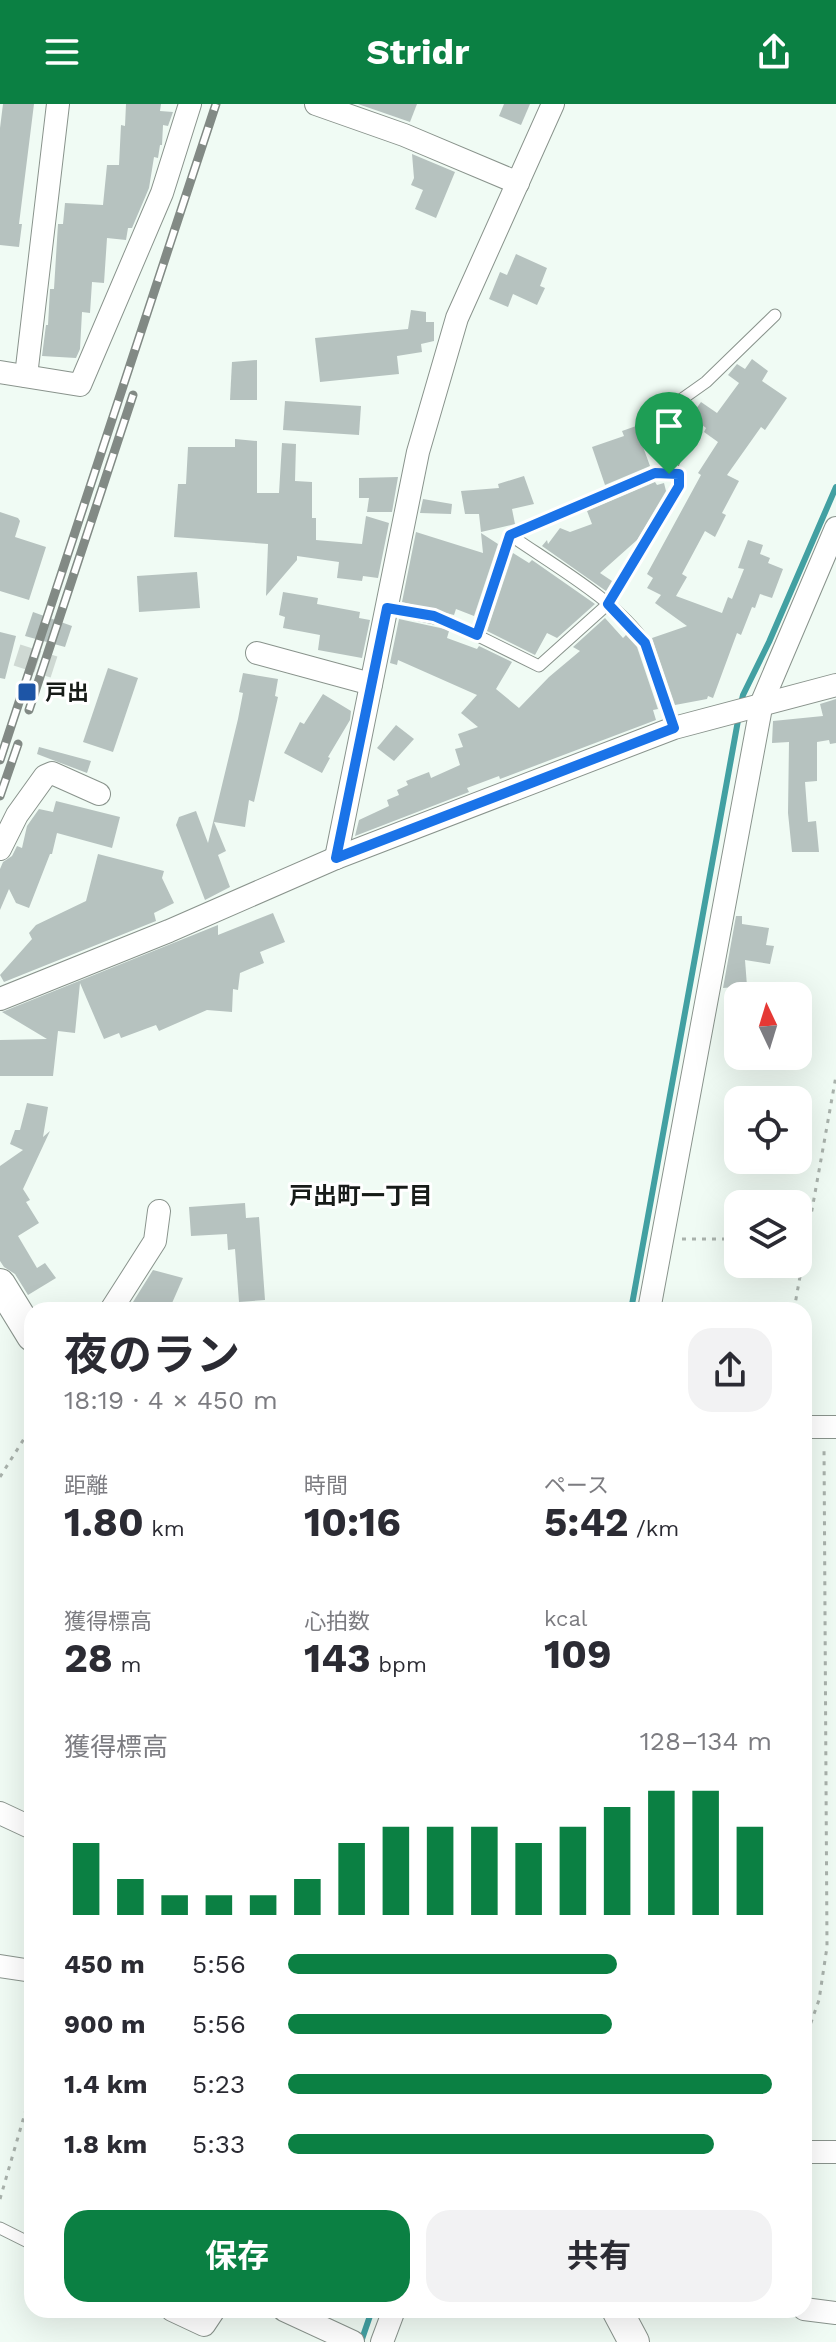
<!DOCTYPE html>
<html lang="ja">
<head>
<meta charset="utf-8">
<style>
  :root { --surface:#fff; --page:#f2f2f3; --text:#2b2b33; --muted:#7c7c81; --accent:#0b8043 }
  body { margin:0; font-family:"Work Sans","Noto Sans JP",sans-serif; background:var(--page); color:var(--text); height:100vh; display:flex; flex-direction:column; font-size:30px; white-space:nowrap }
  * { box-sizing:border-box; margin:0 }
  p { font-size:26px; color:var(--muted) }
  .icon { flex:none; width:44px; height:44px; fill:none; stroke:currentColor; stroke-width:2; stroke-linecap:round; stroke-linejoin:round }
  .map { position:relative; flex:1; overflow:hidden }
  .drawer { position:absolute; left:24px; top:1198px; width:788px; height:1016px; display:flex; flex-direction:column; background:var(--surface); border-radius:24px; box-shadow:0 8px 32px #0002 }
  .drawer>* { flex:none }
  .needle { width:52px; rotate:356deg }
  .fabs { position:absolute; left:724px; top:878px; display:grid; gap:16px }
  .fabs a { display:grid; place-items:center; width:88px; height:88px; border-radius:16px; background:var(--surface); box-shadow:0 8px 32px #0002; font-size:40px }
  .pin { position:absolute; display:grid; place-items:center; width:68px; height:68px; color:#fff; margin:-82px -34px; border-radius:50% 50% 50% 0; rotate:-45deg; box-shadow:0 0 8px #0007 }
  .pin .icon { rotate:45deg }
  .round { display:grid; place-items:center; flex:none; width:84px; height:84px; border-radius:24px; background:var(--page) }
  .headline { display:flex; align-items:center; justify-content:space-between; height:136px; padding:0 40px }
  h1 { font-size:44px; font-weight:700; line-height:60px }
  .figures { display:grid; grid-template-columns:repeat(3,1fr); gap:12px; height:136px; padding:8px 40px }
  .figures div { display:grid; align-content:center }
  .figures b { font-size:40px; font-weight:700 }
  .figures small { font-size:22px; font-weight:400 }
  .figures p { font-size:22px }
  .chart { height:224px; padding:16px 40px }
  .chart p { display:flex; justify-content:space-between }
  .chart svg { width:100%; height:144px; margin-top:8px; stroke:var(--accent); stroke-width:6 }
  .action { display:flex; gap:16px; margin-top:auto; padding:16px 40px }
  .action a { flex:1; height:92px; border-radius:24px; background:var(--accent); color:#fff; font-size:32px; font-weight:700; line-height:92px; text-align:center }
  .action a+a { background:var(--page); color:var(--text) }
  ul { padding:0 40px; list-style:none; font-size:26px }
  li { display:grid; grid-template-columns:128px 96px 1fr; align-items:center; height:60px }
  li i { height:20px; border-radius:10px; background:var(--accent) }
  header { display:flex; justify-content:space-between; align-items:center; height:104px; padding:0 40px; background:var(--accent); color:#fff; font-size:36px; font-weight:700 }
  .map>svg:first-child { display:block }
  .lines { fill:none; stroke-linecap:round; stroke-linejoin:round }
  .stream { stroke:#42a0a2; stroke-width:6 }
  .building { fill:#b6c2bf }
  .street-tunnel { stroke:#cfd9d3; stroke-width:22; stroke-dasharray:22 11; stroke-linecap:butt }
  .lane-casing { stroke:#89938c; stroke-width:13 }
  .street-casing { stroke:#89938c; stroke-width:24 }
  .secondary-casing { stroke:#89938c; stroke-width:32 }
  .path { stroke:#a9b2ac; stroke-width:3; stroke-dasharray:4 6; stroke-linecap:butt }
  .lane { stroke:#fff; stroke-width:11 }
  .street { stroke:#fff; stroke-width:22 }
  .secondary { stroke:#fff; stroke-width:30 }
  .rail-casing { stroke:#828a85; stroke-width:9 }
  .rail { stroke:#fff; stroke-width:6; stroke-dasharray:18; stroke-linecap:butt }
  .route-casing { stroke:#fff; stroke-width:16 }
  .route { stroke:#1a73e8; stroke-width:10 }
  .poi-dot { fill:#1d55a6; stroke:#fff; stroke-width:3 }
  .labels { text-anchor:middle; stroke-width:6; stroke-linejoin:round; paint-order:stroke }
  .poi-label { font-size:22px; font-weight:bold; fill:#171b18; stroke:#fff; text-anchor:start }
  .neighbourhood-label { font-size:24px; font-weight:bold; fill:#171b18; stroke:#fff }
</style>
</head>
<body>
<header><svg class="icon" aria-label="menu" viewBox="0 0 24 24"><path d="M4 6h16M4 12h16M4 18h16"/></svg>Stridr<svg class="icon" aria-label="share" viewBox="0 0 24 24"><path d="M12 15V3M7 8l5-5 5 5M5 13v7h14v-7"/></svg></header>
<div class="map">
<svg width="836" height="2238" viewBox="0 0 836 2238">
  <rect width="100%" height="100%" fill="#f0fbf4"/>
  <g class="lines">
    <g class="stream">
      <path d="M741,600l2,-9 26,-53 67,-155"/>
      <path d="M631,1206l108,-595"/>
      <path d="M361,2238l11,-32"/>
    </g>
  </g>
  <g class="building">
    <path d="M3,0h31l-15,120h3l-3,23 -19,-2v-117z"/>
    <path d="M126,0h35l-1,7 13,1 -5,14 -5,-1 -1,20h-2l-2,13 -4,-1 -5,31 -17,40h-4l-2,12 -19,-2 -3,45 -12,-1 -2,31 -8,-1 -2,37 -4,9 -34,-2 4,-31h2l2,-36h4l4,-65h5l2,-21 38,2 4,-40h12l2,-40 4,1z"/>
    <path d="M358,0h59l-7,18z"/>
    <path d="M504,0h26l-9,21 -22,-9z"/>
    <path d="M412,50l43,18 -19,46 -21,-9 8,-19 -12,-5 3,-7z"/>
    <path d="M516,150l31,14 -7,18 5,2 -8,17 -24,-11 -5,13 -19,-8 11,-27 7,3z"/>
    <path d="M411,206l15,2v10h8v19l-13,3 1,8 -25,4 2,18 -79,8 -5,-44 93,-9z"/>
    <path d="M752,255l16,12 -6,10 25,17 -22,32 -4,-3 -34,48 12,6 -17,32 4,2 -11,22 -10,-6 -23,43 5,3 -11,19 46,17 6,-16 4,2 12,-30 -6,-1 10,-28 15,5 -3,9 10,4 -2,5 15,6 -11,29 -12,-4 -5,14 -3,-1 -11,28 -4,-2 -24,65 -5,-2 -1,3 -32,6 -23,-67 35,-12 -32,-23 6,-8 -14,-7 6,-10 -6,-4 54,-99 -3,-2 20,-31 -14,-10 2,-4 -15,-12 10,-14 16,11 22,-30 -11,-8 9,-11 8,5z"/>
    <path d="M257,256v40h-27l2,-38z"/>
    <path d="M285,297l76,5 -2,29 -76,-5z"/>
    <path d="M656,315h6l6,16 -26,9 8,22 -45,19 -13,-38 32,-11 -2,-5z"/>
    <path d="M235,335l22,2v52h22l3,-50 14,1 -1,37 17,1v36h4v22l46,4 4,-28 23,7 -11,55 -15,-2 -1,5 -25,-3 2,-16 -42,-6v4l-31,36 2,-52 -94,-7 4,-53h8l2,-37h47z"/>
    <path d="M524,372l10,28 -22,5 3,15 -34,8 -2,-18h-14l-4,-23 38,-3 -1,-4z"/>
    <path d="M398,373l-6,35h-25l2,-14h-10v-20z"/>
    <path d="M655,378l2,3 7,-2 2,8 -29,49 -37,33 12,8 -6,10 -64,-45 5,-6 1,4 12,-16 10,4 22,-8 -5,-13z"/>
    <path d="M423,395l29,5 -1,10 -31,-1z"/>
    <path d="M0,408l18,6 2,3 -5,16 31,10 -17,53 -29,-9z"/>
    <path d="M416,428l67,21 -2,-20 17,11 -24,72 -18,-7 -2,6 -52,-13z"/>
    <path d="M513,449l16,10 3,-3 63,44 -38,34 -10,-5 -12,22 -48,-24z"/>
    <path d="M197,468l3,36 -61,4 -2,-36z"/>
    <path d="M283,488l35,6 -1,6 43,8 -1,6 11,2 -8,38 -44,-8 2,-15 -37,-7 2,-11 -6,-2z"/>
    <path d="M33,508l39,14 -7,21 -40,-11z"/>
    <path d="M605,514l18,20 3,-3 11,12 21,62 -5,1 3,10 -156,59 -1,-3 -32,12 2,4 -114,44 4,-16 30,-14 -2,-6 12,-5 -2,-5 11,-5 -2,-4 23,-9 2,6 29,-13 -5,-16 8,-2 -5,-13 20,-7 -17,-14 16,-18 -79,-35 -1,5 -7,-2 9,-44 46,10 4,2 -2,7 30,11 2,-3 33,16 -16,27 23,19 30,-31 31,-26 -7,-4z"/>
    <path d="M0,528l16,4 -11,43 -5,-1z"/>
    <path d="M108,564l30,10 -25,74 -30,-10z"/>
    <path d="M243,569l35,6 -3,17 3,1 -24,105 -5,-2 -4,27 -31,-5 12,29 -8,4 12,32 -25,13 -29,-75 3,-8 17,-6 12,32 30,-124 5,-26 -4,-1z"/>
    <path d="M323,590l28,17 -1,9 -22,37 2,1 -8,15 -38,-20 16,-31 4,2z"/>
    <path d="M836,595v44l-6,1 -1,-4 -12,2v39l-12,1 3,40 8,-1 3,31h-27l-4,-39 1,-71 -17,1 1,-22 50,-5 -3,-12z"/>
    <path d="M396,621l18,14 -20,22 -17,-13z"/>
    <path d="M39,643l52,14 -4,12 -50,-19z"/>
    <path d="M56,697l64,16 -8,31 -55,-15 -5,21h-2l-21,54 -13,-5 -7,-14 -9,21v-41l3,-7 9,-6 5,-10 5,2 5,-22 12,-17 14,3z"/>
    <path d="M98,750l66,17 -2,7 12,25 -20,10 2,8 -152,61 -4,-7 32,-36 -3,-6 7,-8 50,-24z"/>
    <path d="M273,809l12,29 -25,10 4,11 -24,10 -2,17 -5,-1 -1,23 -25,-2 -48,21 -3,-6 -35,13 -2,-5 -15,6 -24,-56 -5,50 -17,-2 -5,45h-53v-36l47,-1 -45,-27 216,-87v10z"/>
    <path d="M736,812h6v8l27,4 -3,17 8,1 -4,18 -25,-4 2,26 -24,2z"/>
    <path d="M27,999l21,4 -5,30 7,-6 -27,58 7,11 -4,2 13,21 -21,13 19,32 8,-5 11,15 -28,17 -13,-21 -11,-7 -4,-6v-95l23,-16 -13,-6 5,-14h5z"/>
    <path d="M245,1099l1,15 13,-1 6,83 -26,2 -4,-53 -7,1 -1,-16 -36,2 -2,-29z"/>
    <path d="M153,1166l30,8 -14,32h-41z"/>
  </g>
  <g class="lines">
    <path class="street-tunnel" d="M17,551l37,12"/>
    <defs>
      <g id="lane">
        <path d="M669,370l14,-38 -1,-37 24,-17 69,-67"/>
        <path d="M510,431c40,28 109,67 135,108l29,85"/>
        <path d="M387,504l61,13 91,45 69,-62 71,-118v-12l-24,-1 -145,62 -33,100"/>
        <path d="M0,2124l32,16"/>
      </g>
      <g id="street">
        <path d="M316,0l88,31 114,48"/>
        <path d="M0,268l80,13 82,-192 28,-89"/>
        <path d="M26,272l32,-272"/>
        <path d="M257,549l114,31"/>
        <path d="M0,745l17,-34 28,-39 7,-3 47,21"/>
        <path d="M336,754l82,-406 39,-134 96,-214"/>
        <path d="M0,895l169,-68 167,-73 338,-130 162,-43"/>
        <path d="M111,1206l44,-69 4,-30"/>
        <path d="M649,1206l113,-608 74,-174"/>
        <path d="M804,1323h32"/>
        <path d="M0,1709l32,15"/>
        <path d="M0,1862l32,5"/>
        <path d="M804,2048h32"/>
        <path d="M804,2205l32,4"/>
        <path d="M172,2206l32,15 10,-15"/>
        <path d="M284,2206l69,32"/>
        <path d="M382,2238l12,-32"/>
      </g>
      <g id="secondary">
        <path d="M0,1180l32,52"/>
        <path d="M617,2206l17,32"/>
      </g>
    </defs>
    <use href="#lane" class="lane-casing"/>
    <use href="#street" class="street-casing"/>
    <use href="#secondary" class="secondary-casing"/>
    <g class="path">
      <path d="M682,1135h56"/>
      <path d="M794,1206l42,-234"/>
      <path d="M0,1373l32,-51"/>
      <path d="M804,1938l15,-42 8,-53 -3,-501"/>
      <path d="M0,2095l32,-110"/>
    </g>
    <use href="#lane" class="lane"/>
    <use href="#street" class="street"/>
    <use href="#secondary" class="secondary"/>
    <defs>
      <g id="rail">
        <path d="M29,606l104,-315"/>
        <path d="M0,656l216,-656"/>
        <path d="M0,692l18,-52"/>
      </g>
    </defs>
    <use href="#rail" class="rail-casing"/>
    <use href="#rail" class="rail"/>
  </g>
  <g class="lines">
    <defs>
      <path id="route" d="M655,369l24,1v12l-71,118 37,39 29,85 -338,130 51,-250 47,8 43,19 33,-100z"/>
    </defs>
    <use href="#route" class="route-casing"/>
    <use href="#route" class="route"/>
  </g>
  <rect class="poi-dot" x="17" y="578" width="20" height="20" rx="4"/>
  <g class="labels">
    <g class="poi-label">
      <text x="45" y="596">戸出</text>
    </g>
    <g class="neighbourhood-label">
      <text x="361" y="1100">戸出町一丁目</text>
    </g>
  </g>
</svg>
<div class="fabs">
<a><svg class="needle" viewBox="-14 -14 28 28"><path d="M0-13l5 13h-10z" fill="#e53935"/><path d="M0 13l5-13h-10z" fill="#7c7c81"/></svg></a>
<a><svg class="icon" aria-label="locate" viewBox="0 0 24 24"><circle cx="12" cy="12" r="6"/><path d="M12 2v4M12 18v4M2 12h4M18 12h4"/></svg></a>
<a><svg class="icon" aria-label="layers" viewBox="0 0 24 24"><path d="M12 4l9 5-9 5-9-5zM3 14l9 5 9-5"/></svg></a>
</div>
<div class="pin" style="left:669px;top:370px;background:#1e9e55"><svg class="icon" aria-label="arrive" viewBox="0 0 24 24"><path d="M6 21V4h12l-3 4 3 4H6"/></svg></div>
<section class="drawer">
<div class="headline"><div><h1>夜のラン</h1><p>18:19 · 4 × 450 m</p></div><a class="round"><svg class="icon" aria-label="share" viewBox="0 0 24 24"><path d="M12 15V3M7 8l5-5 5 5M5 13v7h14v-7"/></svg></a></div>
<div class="figures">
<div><p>距離</p><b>1.80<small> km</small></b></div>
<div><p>時間</p><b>10:16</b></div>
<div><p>ペース</p><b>5:42<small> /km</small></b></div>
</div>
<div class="figures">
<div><p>獲得標高</p><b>28<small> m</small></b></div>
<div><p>心拍数</p><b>143<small> bpm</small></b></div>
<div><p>kcal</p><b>109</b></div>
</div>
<div class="chart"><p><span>獲得標高</span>128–134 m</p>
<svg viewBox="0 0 160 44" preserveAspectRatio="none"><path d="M5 44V22M15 44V33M25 44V38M35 44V38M45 44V38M55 44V33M65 44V22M75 44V17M85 44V17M95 44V17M105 44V22M115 44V17M125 44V11M135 44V6M145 44V6M155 44V17"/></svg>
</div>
<ul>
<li><b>450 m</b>5:56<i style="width:68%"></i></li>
<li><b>900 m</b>5:56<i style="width:67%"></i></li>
<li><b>1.4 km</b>5:23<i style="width:100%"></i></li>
<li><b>1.8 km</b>5:33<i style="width:88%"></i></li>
</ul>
<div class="action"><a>保存</a><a>共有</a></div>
</section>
</div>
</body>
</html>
